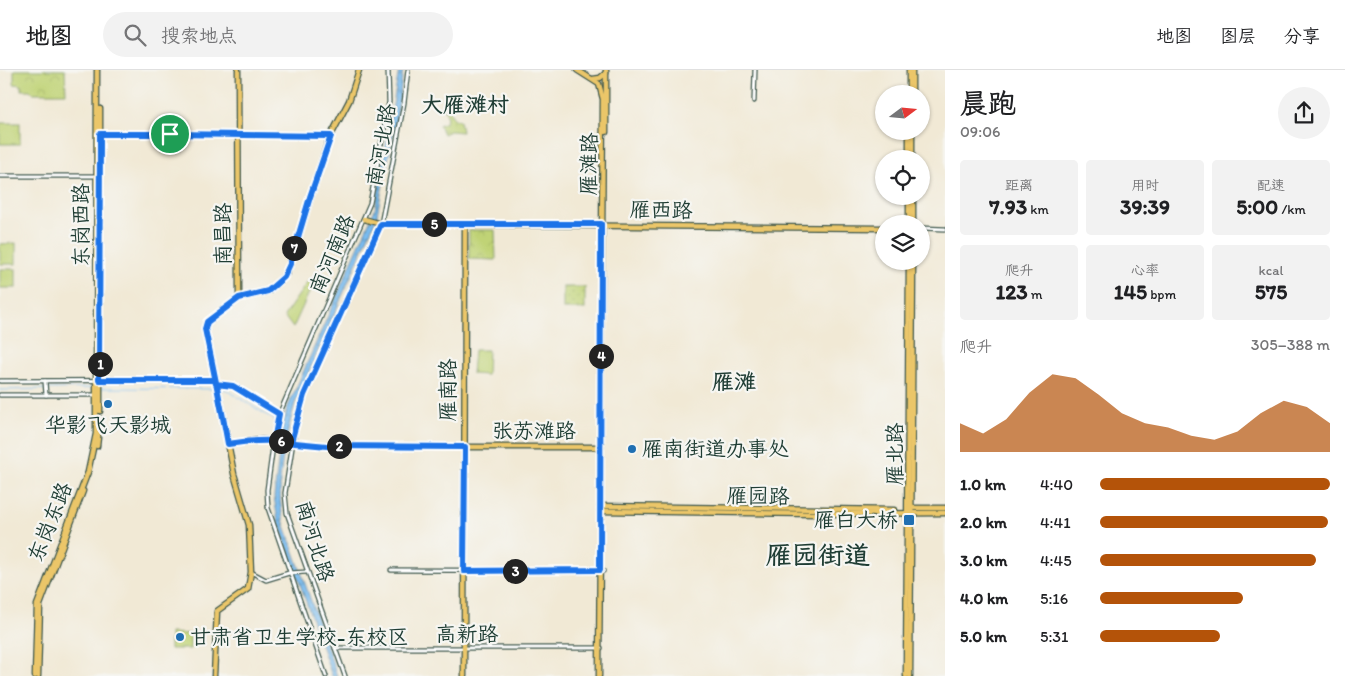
<!DOCTYPE html>
<html lang="zh">
<head>
<meta charset="utf-8">
<style>
  :root { --surface:#fff; --page:#f2f2f2; --text:#202124; --muted:#757577; --line:#e0e0e0; --accent:#b45309 }
  body { margin:0; font-family:Itim,"LXGW WenKai TC",sans-serif; background:var(--page); color:var(--text); height:100vh; display:flex; flex-direction:column; font-size:19px; white-space:nowrap }
  * { box-sizing:border-box; margin:0 }
  p { font-size:16px; color:var(--muted) }
  .icon { flex:none; width:28px; height:28px; fill:none; stroke:currentColor; stroke-width:2; stroke-linecap:round; stroke-linejoin:round }
  .map { position:relative; flex:1; overflow:hidden }
  .panel { display:flex; flex-direction:column; background:var(--surface); width:400px }
  .panel>* { flex:none }
  .needle { width:32px; rotate:74deg }
  .controls { position:absolute; left:875px; top:15px; display:grid; gap:10px }
  .controls a { display:grid; place-items:center; width:55px; height:55px; border-radius:50%; background:var(--surface); box-shadow:0 1px 4px #0004; font-size:25px }
  .pin { position:absolute; display:grid; place-items:center; width:42px; height:42px; color:#fff; margin:-21px; border:2px solid #fff; border-radius:50%; box-shadow:0 1px 5px #0007 }
  .km { position:absolute; width:25px; height:25px; margin:-12px; border-radius:50%; background:#222; color:#fff; font-size:14px; line-height:25px; text-align:center }
  .round { display:grid; place-items:center; flex:none; width:52px; height:52px; border-radius:26px; background:var(--page) }
  .headline { display:flex; align-items:center; justify-content:space-between; height:85px; padding:0 15px }
  h1 { font-size:28px; font-weight:700; line-height:38px }
  .figures { display:grid; grid-template-columns:repeat(3,1fr); gap:8px; height:85px; padding:5px 15px }
  .figures div { display:grid; align-content:center; border-radius:5px; background:var(--page); text-align:center }
  .figures b { font-size:21px; font-weight:700 }
  .figures small { font-size:14px; font-weight:400 }
  .figures p { font-size:14px }
  .chart { height:140px; padding:10px 15px }
  .chart p { display:flex; justify-content:space-between }
  .chart svg { width:100%; height:90px; margin-top:5px; fill:var(--accent); opacity:.7 }
  ul { padding:0 15px; list-style:none; font-size:16px }
  li { display:grid; grid-template-columns:80px 60px 1fr; align-items:center; height:38px }
  li i { height:12px; border-radius:6px; background:var(--accent) }
  header { display:flex; align-items:center; gap:30px; box-sizing:border-box; height:70px; padding:0 25px; background:var(--surface); border-bottom:1px solid var(--line) }
  header strong { font-size:24px }
  nav { display:flex; gap:28px; margin-inline-start:auto; font-size:18px }
  .search { width:350px; height:45px; background:var(--page); display:flex; align-items:center; gap:12px; box-sizing:border-box; padding:0 18px; border-radius:28px; color:var(--muted); font-size:19px }
  main { display:flex; flex:1; min-height:0 }
  .map>svg:first-child { display:block }
  .grass { fill:url(#grass-dots); stroke:#708855 }
  .park { fill:url(#park-crowns); stroke:#708855 }
  .garden { fill:#c0d376; stroke:#708855 }
  .water { fill:url(#water-ripples); stroke:#4c7c92 }
  .lines { fill:none; stroke-linecap:round; stroke-linejoin:round }
  .stream { stroke:#7abcf0; stroke-width:1 }
  .minor-casing { stroke:#3e574c; stroke-width:5.5 }
  .major-casing { stroke:#3e574c; stroke-width:7 }
  .minor { stroke:#fff; stroke-width:3 }
  .major { stroke:#ebc669; stroke-width:4.5 }
  .minor-bridge-casing { stroke:#3e574c; stroke-width:5.5; stroke-linecap:butt }
  .major-bridge-casing { stroke:#3e574c; stroke-width:7; stroke-linecap:butt }
  .minor-bridge { stroke:#fff; stroke-width:3 }
  .major-bridge { stroke:#ebc669; stroke-width:4.5 }
  .route-casing { stroke:#fff; stroke-width:10 }
  .route { stroke:#1a73e8; stroke-width:6 }
  .poi-dot { fill:#1f6fb2; stroke:#f6f6f2; stroke-width:2 }
  .labels { text-anchor:middle; stroke-width:4.5; stroke-linejoin:round; paint-order:stroke }
  .street-label { font-size:21px; fill:#1f3d34; stroke:#f6f6f2 }
  .poi-label { font-size:21px; fill:#1f3d34; stroke:#f6f6f2; text-anchor:start }
  .neighbourhood-label { font-size:22px; font-weight:bold; fill:#1f3d34; stroke:#f6f6f2 }
  .district-label { font-size:26px; font-weight:bold; fill:#1f3d34; stroke:#f6f6f2 }
</style>
</head>
<body>
<header>
<strong>地图</strong>
<div class="search"><svg class="icon" aria-label="search" viewBox="0 0 24 24"><circle cx="10" cy="10" r="6"/><path d="M15 15l6 6"/></svg>搜索地点</div>
<nav><a>地图</a><a>图层</a><a>分享</a></nav>
</header>
<main>
<div class="map">
<svg width="945" height="606" viewBox="0 0 945 606">
  <defs>
    <pattern id="grass-dots" width="8" height="8" patternUnits="userSpaceOnUse" patternTransform="scale(1.25)"><rect width="8" height="8" fill="#c0d376"/><path d="M2 2h.1M6 6h.1" fill="none" stroke="#a5b667" stroke-width="1.8" stroke-linecap="round"/></pattern>
    <pattern id="park-crowns" width="20" height="18" patternUnits="userSpaceOnUse" patternTransform="scale(1.25)"><rect width="20" height="18" fill="#c0d376"/><path d="M2 6a3 3 0 1 1 6 0M12 15a3 3 0 1 1 6 0" fill="none" stroke="#a5b667"/></pattern>
    <pattern id="water-ripples" width="26" height="14" patternUnits="userSpaceOnUse" patternTransform="scale(1.25)"><rect width="26" height="14" fill="#7abcf0"/><path d="M2 4q2-2 4 0t4 0M15 11q2-2 4 0t4 0" fill="none" stroke="#639ac3"/></pattern>
  </defs>
  <rect width="100%" height="100%" fill="#f6f6f2"/>
  <filter id="ink" filterUnits="userSpaceOnUse"><feTurbulence type="fractalNoise" baseFrequency=".02" numOctaves="2"/><feDisplacementMap in="SourceGraphic" scale="10" xChannelSelector="R" yChannelSelector="G"/><feConvolveMatrix kernelMatrix="1 2 1 2 8 2 1 2 1" color-interpolation-filters="sRGB"/></filter>
  <filter id="wash" filterUnits="userSpaceOnUse"><feTurbulence type="fractalNoise" baseFrequency=".0096" numOctaves="4" result="noise"/><feDisplacementMap in="SourceGraphic" scale="20" xChannelSelector="R" yChannelSelector="G"/><feGaussianBlur stdDeviation="1.12" result="paint"/><feColorMatrix in="noise" values="0 0 0 0 0 0 0 0 0 0 0 0 0 0 0 0 0 1.4 0 .05"/><feComposite in="paint" operator="in"/></filter>
  <g filter="url(#wash)">
    <rect width="100%" height="100%" fill="#f1e9d5"/>
    <rect class="grass" x="563" y="217" width="22" height="22"/>
    <g class="park">
      <path d="M14,0h51l1,23h-33l-3,-3h-9v-5l-7,-1z"/>
      <path d="M448,34c2,8 3,15 12,17l2,11 -12,-1 -7,3 -4,-9 7,-3 1,-7 -4,-9z"/>
      <path d="M469,160h26l1,30 -27,-1z"/>
    </g>
    <g class="garden">
      <rect x="0" y="53" width="20" height="21"/>
      <path d="M16,173v21h-16v-20z"/>
      <rect x="0" y="199" width="16" height="19"/>
      <path d="M309,210l4,4 -20,44 -9,-12z"/>
      <path d="M474,280h14l-1,25 -15,-1z"/>
      <path d="M170,563l20,1v15h-20z"/>
    </g>
    <path class="water" d="M399,0h4l-5,40 -22,109 -81,184c-10,38 -21,81 -11,120l53,153h-5l-54,-155 -4,-24 8,-68 5,-20 88,-200z"/>
    <g class="lines">
      <g class="stream">
        <path d="M101,318l124,1 50,31"/>
        <path d="M0,320l94,-2"/>
      </g>
    </g>
  </g>
  <g filter="url(#ink)">
    <g class="lines">
      <defs>
        <g id="minor">
          <path d="M754,31l1,-31"/>
          <path d="M99,64l232,2"/>
          <path d="M0,106h97"/>
          <path d="M921,158l24,1"/>
          <path d="M0,311l215,-1"/>
          <path d="M45,311l1,14"/>
          <path d="M216,314l17,2 46,28"/>
          <path d="M0,325h97"/>
          <path d="M278,347l92,-214 19,-101 -1,-32"/>
          <path d="M276,354l-9,66 1,18 58,168"/>
          <path d="M229,374l33,-5 65,7 138,1"/>
          <path d="M391,500l212,1"/>
          <path d="M251,502l15,8 23,-7 18,-1"/>
          <path d="M335,578h266"/>
          <path d="M345,606l-58,-163 -2,-20 12,-77 7,-21 77,-171 23,-121 4,-33"/>
        </g>
        <g id="major">
          <path d="M238,0l1,228"/>
          <path d="M577,0l22,14 4,15 -4,577"/>
          <path d="M912,0v24"/>
          <path d="M593,9l7,-1 6,-5"/>
          <path d="M909,24v-24"/>
          <path d="M912,61v28"/>
          <path d="M606,62v-62"/>
          <path d="M100,84v-45"/>
          <path d="M909,89v-28"/>
          <path d="M913,126v28"/>
          <path d="M364,149l17,5 503,4"/>
          <path d="M909,154v-28"/>
          <path d="M100,289v52"/>
          <path d="M217,316l-12,-57 2,-7 32,-24 30,-7 18,-18 41,-132 21,-40 10,-31"/>
          <path d="M97,376l3,-27"/>
          <path d="M465,377h136"/>
          <path d="M600,436l294,4"/>
          <path d="M909,438h36"/>
          <path d="M600,441l220,3 125,-1"/>
          <path d="M35,606l2,-71 51,-133 8,-38 1,-364"/>
          <path d="M38,606l2,-71 43,-114"/>
          <path d="M214,606l3,-65 31,-22 3,-17 -2,-47 -15,-51 -16,-83"/>
          <path d="M464,606l1,-451"/>
          <path d="M906,606l3,-415"/>
          <path d="M910,606l3,-415"/>
        </g>
      </defs>
      <use href="#minor" class="minor-casing"/>
      <use href="#major" class="major-casing"/>
      <use href="#minor" class="minor"/>
      <use href="#major" class="major"/>
      <defs>
        <path id="minor-bridge" d="M276,354l2,-7"/>
        <path id="major-bridge" d="M217,316l1,5"/>
      </defs>
      <use href="#minor-bridge" class="minor-bridge-casing"/>
      <use href="#major-bridge" class="major-bridge-casing"/>
      <use href="#minor-bridge" class="minor-bridge"/>
      <use href="#major-bridge" class="major-bridge"/>
    </g>
  </g>
  <g class="lines" filter="url(#ink)">
    <defs>
      <path id="route" d="M170,64h-70l-1,246h116l1,4 17,2 46,28 -5,27 53,5 138,1 -1,124 136,-1 1,-346h-220l-77,171 -13,47c-22,-2 -40,-2 -63,2 -7,-38 -15,-77 -23,-115l2,-7 32,-24 29,-7 16,-14 6,-13 20,-67 21,-61 -161,-2"/>
    </defs>
    <use href="#route" class="route-casing"/>
    <use href="#route" class="route"/>
  </g>
  <g class="poi-dot">
    <circle cx="108" cy="334" r="5"/>
    <circle cx="632" cy="379" r="5"/>
    <rect x="903" y="444" width="12" height="12" rx="2.5"/>
    <circle cx="180" cy="567" r="5"/>
  </g>
  <g class="labels">
    <g class="street-label">
      <text transform="translate(381 75) rotate(-80)" y="7">南河北路</text>
      <text transform="translate(589 94) rotate(-89)" y="7">雁滩路</text>
      <text transform="translate(661 140) rotate(1)" y="7">雁西路</text>
      <text transform="translate(81 155) rotate(-90)" y="7">东岗西路</text>
      <text transform="translate(223 164) rotate(-90)" y="7">南昌路</text>
      <text transform="translate(332 184) rotate(-67)" y="7">南河南路</text>
      <text transform="translate(448 320) rotate(-90)" y="7">雁南路</text>
      <text x="534" y="368">张苏滩路</text>
      <text transform="translate(895 384) rotate(-90)" y="7">雁北路</text>
      <text transform="translate(758 426) rotate(1)" y="7">雁园路</text>
      <text transform="translate(50 452) rotate(-68)" y="7">东岗东路</text>
      <text transform="translate(315 471) rotate(73)" y="7">南河北路</text>
      <text x="467" y="571">高新路</text>
    </g>
    <g class="poi-label">
      <text x="108" y="362" text-anchor="middle">华影飞天影城</text>
      <text x="642" y="386">雁南街道办事处</text>
      <text x="898" y="457" text-anchor="end">雁白大桥</text>
      <text x="190" y="574">甘肃省卫生学校-东校区</text>
    </g>
    <g class="neighbourhood-label">
      <text x="465" y="42">大雁滩村</text>
      <text x="734" y="319">雁滩</text>
    </g>
    <g class="district-label">
      <text x="818" y="494">雁园街道</text>
    </g>
  </g>
</svg>
<div class="controls">
<a><svg class="needle" viewBox="-14 -14 28 28"><path d="M0-13l5 13h-10z" fill="#e53935"/><path d="M0 13l5-13h-10z" fill="#757577"/></svg></a>
<a><svg class="icon" aria-label="locate" viewBox="0 0 24 24"><circle cx="12" cy="12" r="6"/><path d="M12 2v4M12 18v4M2 12h4M18 12h4"/></svg></a>
<a><svg class="icon" aria-label="layers" viewBox="0 0 24 24"><path d="M12 4l9 5-9 5-9-5zM3 14l9 5 9-5"/></svg></a>
</div>
<div class="pin" style="left:170px;top:64px;background:#1e9e55"><svg class="icon" aria-label="arrive" viewBox="0 0 24 24"><path d="M6 21V4h12l-3 4 3 4H6"/></svg></div>
<b class="km" style="left:100px;top:294px">1</b>
<b class="km" style="left:339px;top:376px">2</b>
<b class="km" style="left:515px;top:501px">3</b>
<b class="km" style="left:601px;top:286px">4</b>
<b class="km" style="left:434px;top:154px">5</b>
<b class="km" style="left:281px;top:371px">6</b>
<b class="km" style="left:294px;top:178px">7</b>
</div>
<section class="panel">
<div class="headline"><div><h1>晨跑</h1><p>09:06</p></div><a class="round"><svg class="icon" aria-label="share" viewBox="0 0 24 24"><path d="M12 15V3M7 8l5-5 5 5M5 13v7h14v-7"/></svg></a></div>
<div class="figures">
<div><p>距离</p><b>7.93<small> km</small></b></div>
<div><p>用时</p><b>39:39</b></div>
<div><p>配速</p><b>5:00<small> /km</small></b></div>
</div>
<div class="figures">
<div><p>爬升</p><b>123<small> m</small></b></div>
<div><p>心率</p><b>145<small> bpm</small></b></div>
<div><p>kcal</p><b>575</b></div>
</div>
<div class="chart"><p><span>爬升</span>305–388 m</p>
<svg viewBox="0 0 160 44" preserveAspectRatio="none"><path d="M0 44V30L10 35L20 28L30 15L40 6L50 8L60 16L70 25L80 30L90 32L100 36L110 38L120 34L130 25L140 19L150 22L160 30V44z"/></svg>
</div>
<ul>
<li><b>1.0 km</b>4:40<i style="width:100%"></i></li>
<li><b>2.0 km</b>4:41<i style="width:99%"></i></li>
<li><b>3.0 km</b>4:45<i style="width:94%"></i></li>
<li><b>4.0 km</b>5:16<i style="width:62%"></i></li>
<li><b>5.0 km</b>5:31<i style="width:52%"></i></li>
</ul>
</section>
</main>
</body>
</html>
